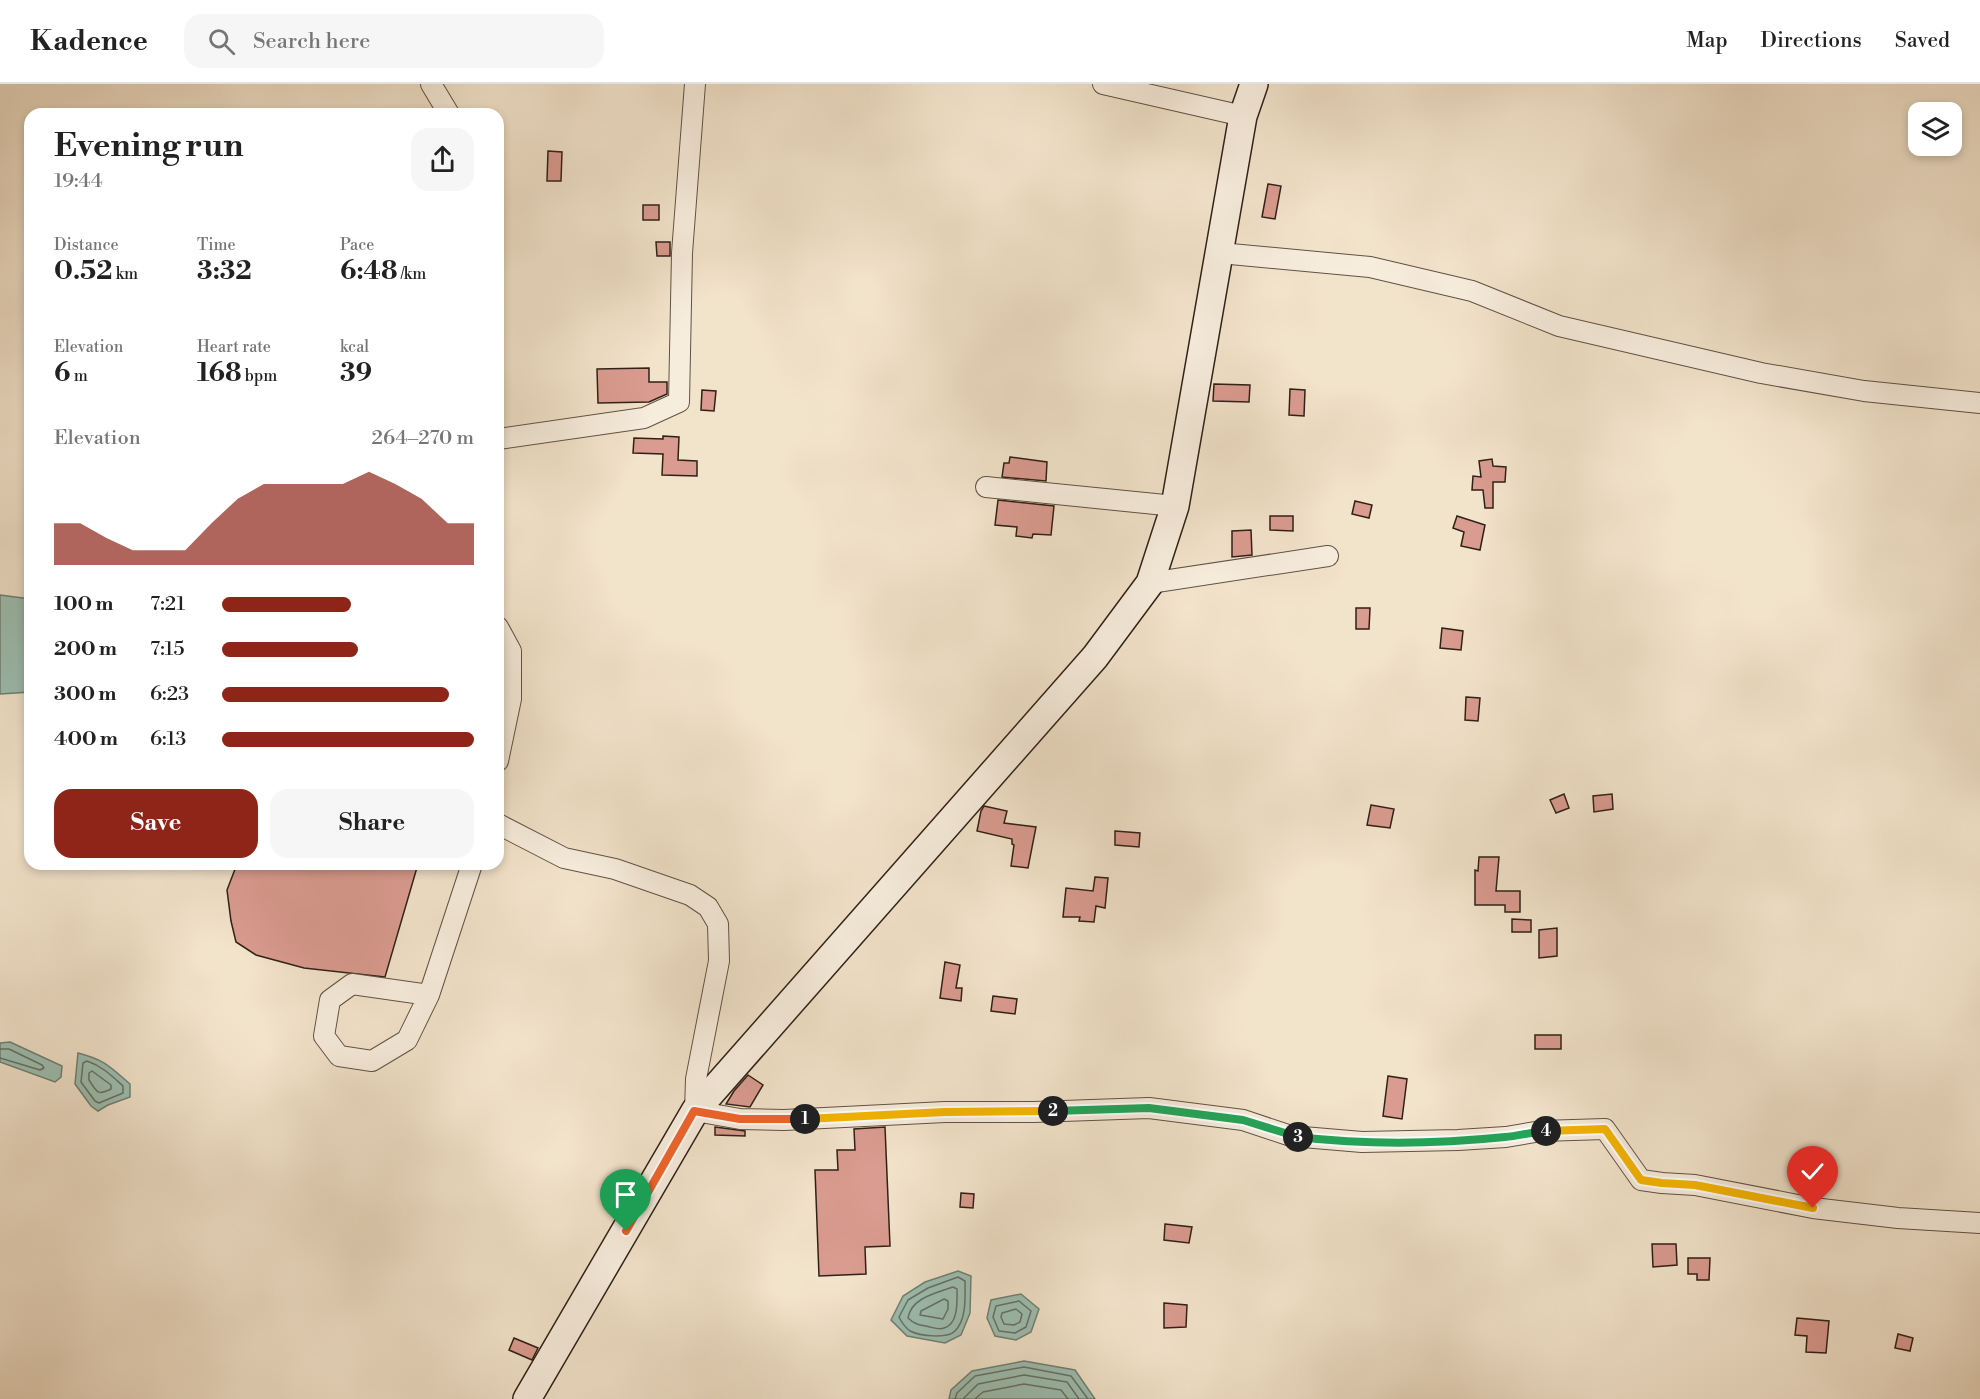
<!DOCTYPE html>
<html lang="en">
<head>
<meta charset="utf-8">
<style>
  :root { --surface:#fff; --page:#f6f6f6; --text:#222; --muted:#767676; --line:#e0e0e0; --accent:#8f2418 }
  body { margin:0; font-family:"Libre Bodoni",serif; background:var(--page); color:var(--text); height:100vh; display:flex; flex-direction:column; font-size:22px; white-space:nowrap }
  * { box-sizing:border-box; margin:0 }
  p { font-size:20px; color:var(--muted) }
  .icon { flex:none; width:33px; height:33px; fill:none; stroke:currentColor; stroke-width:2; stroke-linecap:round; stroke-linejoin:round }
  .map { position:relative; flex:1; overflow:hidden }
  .side { position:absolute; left:24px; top:24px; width:480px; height:762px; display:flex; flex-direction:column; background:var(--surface); border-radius:18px; box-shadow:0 3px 9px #0003 }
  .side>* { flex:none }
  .buttons { position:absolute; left:1908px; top:18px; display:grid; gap:12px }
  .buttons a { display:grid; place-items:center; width:54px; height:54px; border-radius:12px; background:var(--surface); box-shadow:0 3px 9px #0003; font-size:30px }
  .pin { position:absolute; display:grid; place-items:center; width:51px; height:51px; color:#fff; margin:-62px -26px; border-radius:50% 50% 50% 0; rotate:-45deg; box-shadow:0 0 6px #0007 }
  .pin .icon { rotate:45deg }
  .km { position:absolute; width:30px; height:30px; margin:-15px; border-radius:50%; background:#222; color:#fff; font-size:16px; line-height:30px; text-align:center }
  .round { display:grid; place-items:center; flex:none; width:63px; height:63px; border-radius:18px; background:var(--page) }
  .headline { display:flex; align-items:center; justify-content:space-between; height:102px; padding:0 30px }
  h1 { font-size:33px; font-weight:700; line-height:45px }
  .stats { display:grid; grid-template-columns:repeat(3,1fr); gap:9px; height:102px; padding:6px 30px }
  .stats div { display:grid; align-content:center }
  .stats b { font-size:26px; font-weight:700 }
  .stats small { font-size:16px; font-weight:400 }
  .stats p { font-size:16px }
  .chart { height:168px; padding:12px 30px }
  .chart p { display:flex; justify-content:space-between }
  .chart svg { width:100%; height:108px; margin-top:6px; fill:var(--accent); opacity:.7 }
  .button { display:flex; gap:12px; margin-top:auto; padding:12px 30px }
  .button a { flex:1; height:69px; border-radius:18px; background:var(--accent); color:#fff; font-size:24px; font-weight:700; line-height:69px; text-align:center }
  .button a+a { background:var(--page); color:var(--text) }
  ul { padding:0 30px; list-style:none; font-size:20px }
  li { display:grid; grid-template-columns:96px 72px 1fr; align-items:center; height:45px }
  li i { height:15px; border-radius:8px; background:var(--accent) }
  header { display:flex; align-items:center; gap:36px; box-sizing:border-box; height:84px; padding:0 30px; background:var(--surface); border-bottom:2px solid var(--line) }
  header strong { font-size:28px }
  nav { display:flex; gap:33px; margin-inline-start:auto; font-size:21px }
  .search { width:420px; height:54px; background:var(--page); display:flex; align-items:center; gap:15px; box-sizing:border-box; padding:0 21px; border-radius:18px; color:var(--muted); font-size:22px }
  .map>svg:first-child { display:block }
  .water { fill:#9cbfb2; stroke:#708074; stroke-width:1.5 }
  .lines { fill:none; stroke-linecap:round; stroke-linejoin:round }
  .shore { stroke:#667064; stroke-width:1.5 }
  .building { fill:#da9b90; stroke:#2f2117; stroke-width:1.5 }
  .minor-casing { stroke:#605244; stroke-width:22 }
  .secondary-casing { stroke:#2f2117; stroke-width:30 }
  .minor { stroke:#f7eddd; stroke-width:20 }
  .secondary { stroke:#f7eddd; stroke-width:27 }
  .split-1-casing { stroke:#fff; stroke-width:12 }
  .split-2-casing { stroke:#fff; stroke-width:12 }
  .split-3-casing { stroke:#fff; stroke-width:12 }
  .split-4-casing { stroke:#fff; stroke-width:12 }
  .split-5-casing { stroke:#fff; stroke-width:12 }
  .split-1 { stroke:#f0652b; stroke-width:8 }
  .split-2 { stroke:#f5b400; stroke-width:8 }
  .split-3 { stroke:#22a559; stroke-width:8 }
  .split-4 { stroke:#22a559; stroke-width:8 }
  .split-5 { stroke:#f5b400; stroke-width:8 }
</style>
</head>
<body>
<header>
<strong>Kadence</strong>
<div class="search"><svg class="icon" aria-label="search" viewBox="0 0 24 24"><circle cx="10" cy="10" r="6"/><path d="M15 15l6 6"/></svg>Search here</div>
<nav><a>Map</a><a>Directions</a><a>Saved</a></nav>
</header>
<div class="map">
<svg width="1980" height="1315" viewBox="0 0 1980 1315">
  <rect width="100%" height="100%" fill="#f2e3cb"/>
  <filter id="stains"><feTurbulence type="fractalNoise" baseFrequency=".00333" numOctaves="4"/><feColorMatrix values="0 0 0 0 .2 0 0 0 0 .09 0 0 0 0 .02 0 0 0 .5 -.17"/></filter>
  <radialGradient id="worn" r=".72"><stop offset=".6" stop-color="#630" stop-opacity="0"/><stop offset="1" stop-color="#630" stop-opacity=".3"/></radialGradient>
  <g class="water">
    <path d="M0,511l30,4v93l-30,2z"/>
    <path d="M10,958l52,24 -1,11 -6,5 -55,-20v-19z"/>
    <path d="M78,969c27,7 31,13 52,31v13l-22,8 -10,6 -7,-5 -16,-22z"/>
    <path d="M958,1187l13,5 -1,37 -9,22 -16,8 -38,-7 -16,-16 12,-24 22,-14z"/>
    <path d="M1021,1210l18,15 -8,23 -15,8 -21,-4 -8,-18 4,-18z"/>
    <path d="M1024,1277l51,9 20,29h-146l2,-9 21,-19z"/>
  </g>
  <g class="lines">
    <g class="shore">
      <path d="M0,965h9l33,16 2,3 -4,2 -40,-12"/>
      <path d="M87,977c15,5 25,15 36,25v7l-24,10 -4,-2 -14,-19 2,-19z"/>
      <path d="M92,987l19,14v4c-14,7 -14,3 -22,-9v-7z"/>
      <path d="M958,1193l7,4c0,15 2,38 -10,50 -8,8 -35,5 -45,0 -4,-3 -9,-10 -11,-14l9,-17 20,-12z"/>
      <path d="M953,1203l4,2c0,11 2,35 -13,39 -4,2 -10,0 -14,-1 -9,-2 -15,-2 -22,-9 3,-20 28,-25 45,-31z"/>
      <path d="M944,1215l4,2v8l-5,10 -23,-4 1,-4z"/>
      <path d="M1019,1217l12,10 -5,16 -11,6 -16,-2 -6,-14 3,-11z"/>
      <path d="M1016,1225l6,5 -2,8 -6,3 -10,-1 -3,-7 1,-4z"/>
      <path d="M955,1315l2,-6 18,-17 49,-9 47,9 17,23"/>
      <path d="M963,1315l15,-15 46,-9 43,7 12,17"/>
      <path d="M975,1315l8,-7 41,-8 37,6 7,9"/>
    </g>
  </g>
  <g class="building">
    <path d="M548,67l14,1 -1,29h-14z"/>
    <path d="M1268,100l13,2 -6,33 -13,-2z"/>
    <rect x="643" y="121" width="16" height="15"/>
    <path d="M656,158h14v14h-13z"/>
    <path d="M649,284v14h18v12l-18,8 -51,1 -1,-34z"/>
    <path d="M1214,300l36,1 -1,17 -36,-1z"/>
    <path d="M1290,305l15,1 -1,26 -15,-1z"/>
    <path d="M702,306l14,1 -2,20 -13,-1z"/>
    <path d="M663,352l16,1 -1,23 19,1v15l-35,-1 1,-21 -30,-1 1,-15 29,1z"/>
    <path d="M1010,373l37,5 -1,19 -44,-4 2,-14h5z"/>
    <path d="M1492,375l1,7 13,1 -1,15h-12v26h-8l-2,-18h-11l1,-14 8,1 -2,-16z"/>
    <path d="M998,416l56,6 -3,29 -18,-1 -1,4 -16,-2 1,-9 -22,-2z"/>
    <path d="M1355,417l17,4 -3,13 -17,-4z"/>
    <path d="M1270,432h23v15l-23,-1z"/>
    <path d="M1457,432l28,9 -5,25 -19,-4 3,-14 -11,-4z"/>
    <path d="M1251,446l1,25 -20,2v-26z"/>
    <path d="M1356,524h14l-1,21h-13z"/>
    <path d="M1442,544l21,3 -2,19 -21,-2z"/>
    <path d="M1466,613l14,1 -2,23 -13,-1z"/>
    <path d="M1564,710l5,14 -13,5 -6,-13z"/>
    <path d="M1612,710l1,15 -19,3 -1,-16z"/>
    <path d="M1371,721l23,4 -4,19 -23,-3z"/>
    <path d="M984,722l23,5 -3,12 32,4 -8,41 -17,-2 3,-21 -2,-1v-5l-35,-8 4,-20z"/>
    <path d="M1115,747l25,2 -1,14 -24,-2z"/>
    <path d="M1479,773h20l-3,34h24v21h-15v-7h-30v-35l3,1z"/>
    <path d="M237,780h181l-33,113 -81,-9 -48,-13 -20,-13 -5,-21 -4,-31z"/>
    <path d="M1095,793l13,1 -3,30 -9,-2 -2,16 -15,-1 1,-4h-17l3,-29 27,3z"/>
    <path d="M1512,835l19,1v12h-19z"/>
    <path d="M1557,844v28l-18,2v-28z"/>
    <path d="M945,878l15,3 -4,23h6l-1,13 -21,-3z"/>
    <path d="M993,912l24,3 -2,15 -24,-3z"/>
    <rect x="1535" y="951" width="26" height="14"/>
    <path d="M748,991l15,10 -13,22 -24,-3 8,-13z"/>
    <path d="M1388,992l19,3 -5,40 -19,-3z"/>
    <path d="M715,1043l30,4v5l-30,-1z"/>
    <path d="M885,1043l5,119 -25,1 1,27 -47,2 -4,-106h23l-1,-20h18l-1,-21z"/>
    <path d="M961,1109l13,1 -1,14 -13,-1z"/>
    <path d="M1165,1140l27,3 -3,16 -25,-3z"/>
    <path d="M1652,1160h24l1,21 -24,2z"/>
    <path d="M1688,1174h22l-1,22h-12v-6h-9z"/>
    <path d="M1164,1219l23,2 -1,22 -22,1z"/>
    <path d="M1797,1234l32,3 -3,32 -20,-1 1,-16 -12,-1z"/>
    <path d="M1898,1250l15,4 -3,13 -15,-3z"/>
    <path d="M514,1254l24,10 -6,12 -23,-10z"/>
  </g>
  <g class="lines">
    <defs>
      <g id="minor">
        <path d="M431,0l18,30"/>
        <path d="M1103,0l140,32"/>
        <path d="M1220,169l150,14 102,24 87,35 202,47 103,18 116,12"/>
        <path d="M498,355l146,-21 35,-16 3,-149 13,-169"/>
        <path d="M986,403l189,19"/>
        <path d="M1150,499l178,-27"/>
        <path d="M498,543l13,24v48l-13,62"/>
        <path d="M498,740l66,34 51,11 75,26 18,12 10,17 1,37 -23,118 -1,32 45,8 44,1 161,-8h89l115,-4 94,12 48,16 71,6 96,-2 48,-3 35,-6 64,-2 36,51 21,3 33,2 118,23 85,10 82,5"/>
        <path d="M429,911l-77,-11 -22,16 -6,36 15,20 33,5 35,-21 22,-45 43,-131"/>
      </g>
      <path id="secondary" d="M527,1315l168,-288 400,-454 55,-74 25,-77 68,-390 11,-32"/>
    </defs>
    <use href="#minor" class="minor-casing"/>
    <use href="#secondary" class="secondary-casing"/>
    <use href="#minor" class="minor"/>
    <use href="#secondary" class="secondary"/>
  </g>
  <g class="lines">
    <defs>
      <path id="split-1" d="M626,1147l68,-120 46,8h65"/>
      <path id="split-2" d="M805,1035l140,-7 108,-1"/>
      <path id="split-3" d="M1053,1027l96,-3 94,12 55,17"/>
      <path id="split-4" d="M1298,1053c68,8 139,7 207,0 13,-1 27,-5 41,-6"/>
      <path id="split-5" d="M1546,1047l59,-2 36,51 21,3 33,2 118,23"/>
    </defs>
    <use href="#split-1" class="split-1-casing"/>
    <use href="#split-2" class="split-2-casing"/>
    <use href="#split-3" class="split-3-casing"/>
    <use href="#split-4" class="split-4-casing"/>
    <use href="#split-5" class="split-5-casing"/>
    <use href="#split-1" class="split-1"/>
    <use href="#split-2" class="split-2"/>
    <use href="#split-3" class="split-3"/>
    <use href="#split-4" class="split-4"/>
    <use href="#split-5" class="split-5"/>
  </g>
  <rect width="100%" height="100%" filter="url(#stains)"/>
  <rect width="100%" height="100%" fill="url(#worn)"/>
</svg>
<div class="buttons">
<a><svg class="icon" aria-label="layers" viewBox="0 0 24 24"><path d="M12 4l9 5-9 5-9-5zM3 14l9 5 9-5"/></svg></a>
</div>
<div class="pin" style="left:626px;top:1147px;background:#1e9e55"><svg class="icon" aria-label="arrive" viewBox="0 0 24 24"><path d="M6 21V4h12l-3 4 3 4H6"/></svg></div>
<div class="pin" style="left:1813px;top:1124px;background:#d93025"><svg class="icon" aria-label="check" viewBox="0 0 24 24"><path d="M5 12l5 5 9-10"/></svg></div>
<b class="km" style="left:805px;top:1035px">1</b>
<b class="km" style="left:1053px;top:1027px">2</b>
<b class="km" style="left:1298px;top:1053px">3</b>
<b class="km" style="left:1546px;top:1047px">4</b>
<section class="side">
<div class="headline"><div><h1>Evening run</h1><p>19:44</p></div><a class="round"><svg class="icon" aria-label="share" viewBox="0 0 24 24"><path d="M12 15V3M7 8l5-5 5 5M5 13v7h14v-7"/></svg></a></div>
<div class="stats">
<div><p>Distance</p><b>0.52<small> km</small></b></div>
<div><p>Time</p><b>3:32</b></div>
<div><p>Pace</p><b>6:48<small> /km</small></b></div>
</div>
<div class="stats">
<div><p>Elevation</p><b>6<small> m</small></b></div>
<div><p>Heart rate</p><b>168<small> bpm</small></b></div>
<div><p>kcal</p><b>39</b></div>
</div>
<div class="chart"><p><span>Elevation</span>264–270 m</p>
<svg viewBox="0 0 160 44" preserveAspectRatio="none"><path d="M0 44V27L10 27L20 33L30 38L40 38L50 38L60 27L70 17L80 11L90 11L100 11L110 11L120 6L130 11L140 17L150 27L160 27V44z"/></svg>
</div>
<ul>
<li><b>100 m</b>7:21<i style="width:51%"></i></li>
<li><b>200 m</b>7:15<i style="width:54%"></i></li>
<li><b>300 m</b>6:23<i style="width:90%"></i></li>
<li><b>400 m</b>6:13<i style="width:100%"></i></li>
</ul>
<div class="button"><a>Save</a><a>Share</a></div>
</section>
</div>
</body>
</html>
